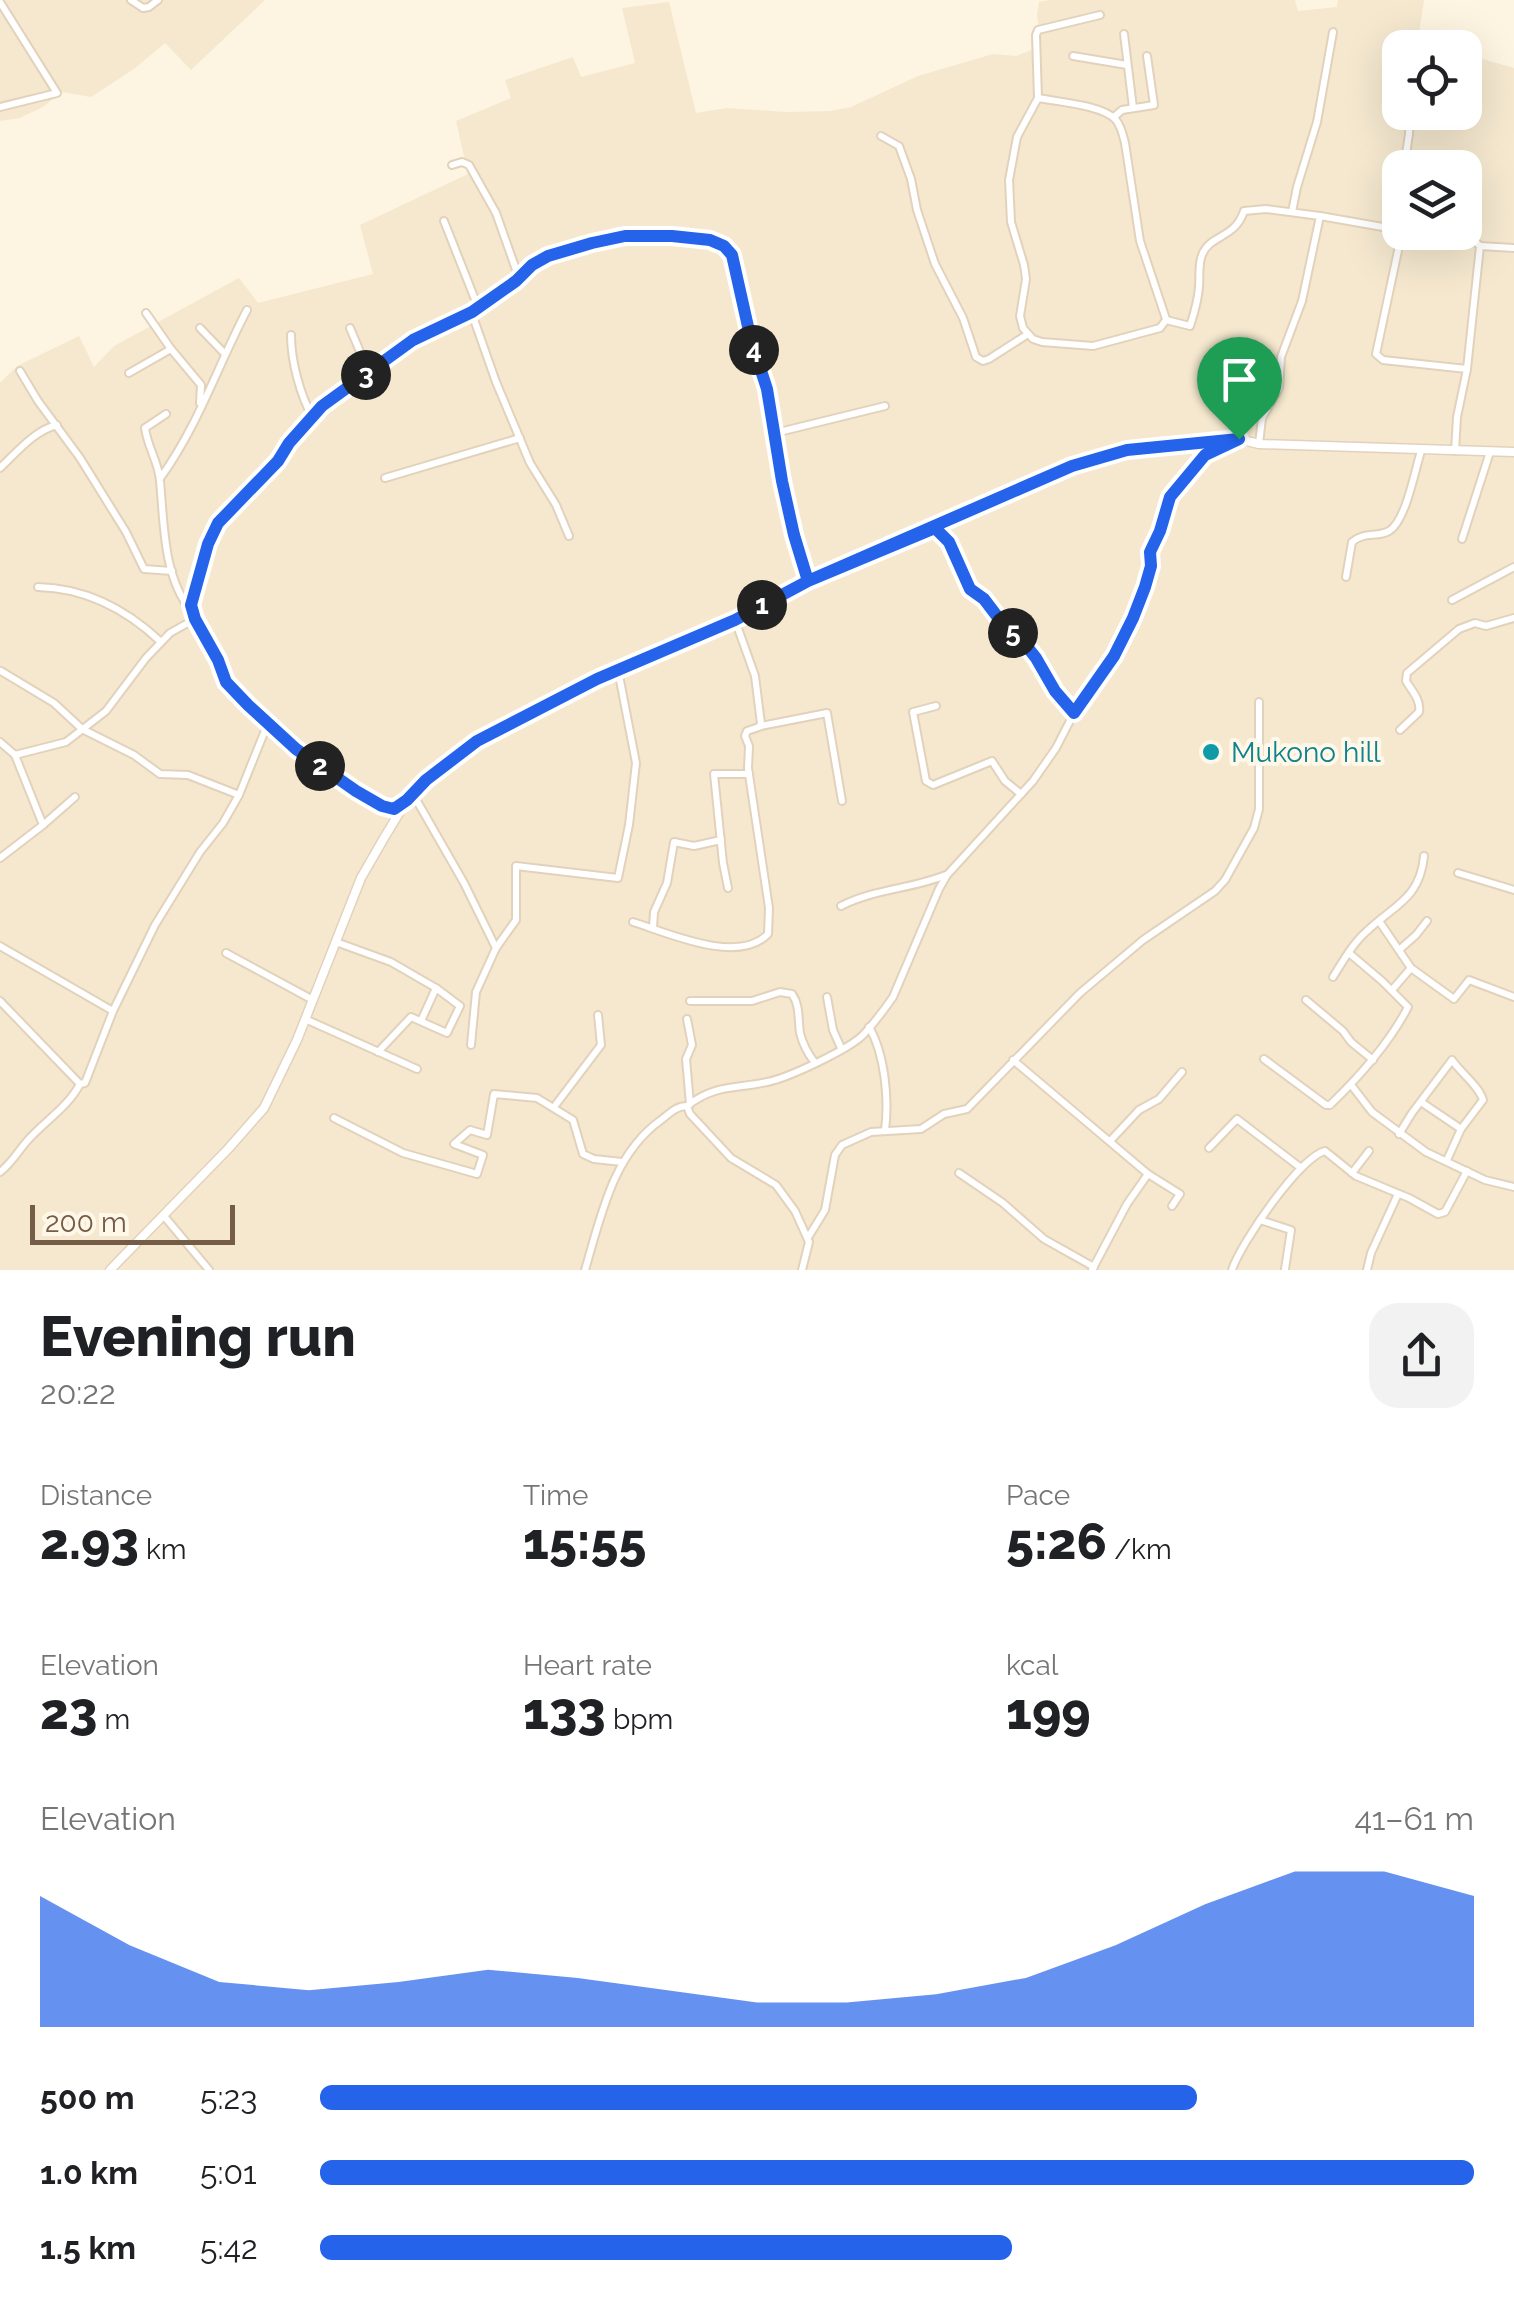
<!DOCTYPE html>
<html lang="en">
<head>
<meta charset="utf-8">
<style>
  :root { --surface:#fff; --page:#f2f2f2; --text:#202124; --muted:#757577; --accent:#2563eb }
  body { margin:0; font-family:Raleway,sans-serif; background:var(--page); color:var(--text); height:100vh; display:flex; flex-direction:column; font-size:38px; white-space:nowrap }
  * { box-sizing:border-box; margin:0 }
  p { font-size:32px; color:var(--muted) }
  .icon { flex:none; width:55px; height:55px; fill:none; stroke:currentColor; stroke-width:2; stroke-linecap:round; stroke-linejoin:round }
  .map { position:relative; height:1270px; overflow:hidden }
  .drawer { display:flex; flex-direction:column; background:var(--surface); flex:1 }
  .drawer>* { flex:none }
  .fabs { position:absolute; left:1382px; top:30px; display:grid; gap:20px }
  .fabs a { display:grid; place-items:center; width:100px; height:100px; border-radius:20px; background:var(--surface); box-shadow:0 10px 40px #0002; font-size:50px }
  .scale { position:absolute; left:30px; bottom:25px; width:205px; box-sizing:border-box; padding-left:10px; border:5px solid #755c47; border-top:0; font-size:28px; line-height:35px; white-space:nowrap; color:#755c47; -webkit-text-stroke:8px #fff8e8; paint-order:stroke }
  .pin { position:absolute; display:grid; place-items:center; width:85px; height:85px; color:#fff; margin:-102px -42px; border-radius:50% 50% 50% 0; rotate:-45deg; box-shadow:0 0 10px #0007 }
  .pin .icon { rotate:45deg }
  .km { position:absolute; width:50px; height:50px; margin:-25px; border-radius:50%; background:#222; color:#fff; font-size:28px; line-height:50px; text-align:center }
  .round { display:grid; place-items:center; flex:none; width:105px; height:105px; border-radius:30px; background:var(--page) }
  .summary { display:flex; align-items:center; justify-content:space-between; height:170px; padding:0 40px }
  h1 { font-size:55px; font-weight:800; line-height:75px }
  .stats { display:grid; grid-template-columns:repeat(3,1fr); gap:15px; height:170px; padding:10px 40px }
  .stats div { display:grid; align-content:center }
  .stats b { font-size:50px; font-weight:800 }
  .stats small { font-size:28px; font-weight:400 }
  .stats p { font-size:28px }
  .chart { height:280px; padding:20px 40px }
  .chart p { display:flex; justify-content:space-between }
  .chart svg { width:100%; height:180px; margin-top:10px; fill:var(--accent); opacity:.7 }
  ul { padding:0 40px; list-style:none; font-size:32px }
  li { display:grid; grid-template-columns:160px 120px 1fr; align-items:center; height:75px }
  li i { height:25px; border-radius:12px; background:var(--accent) }
  .map>svg:first-child { display:block }
  .residential { fill:#f5e8cf; fill-rule:evenodd }
  .lines { fill:none; stroke-linecap:round; stroke-linejoin:round }
  .minor-casing { stroke:#e2d2bc; stroke-width:10 }
  .tertiary-casing { stroke:#e2d2bc; stroke-width:11 }
  .minor { stroke:#fff; stroke-width:6 }
  .tertiary { stroke:#fff; stroke-width:8 }
  .route-casing { stroke:#fff; stroke-width:20 }
  .route { stroke:#2563eb; stroke-width:12 }
  .culture-dot { fill:#0f9aa8; stroke:#fff8e8; stroke-width:4 }
  .labels { text-anchor:middle; stroke-width:8; stroke-linejoin:round; paint-order:stroke }
  .culture-label { font-size:28px; fill:#0d838f; stroke:#fff8e8; text-anchor:start }
</style>
</head>
<body>
<div class="map">
<svg width="1514" height="1270" viewBox="0 0 1514 1270">
  <rect width="100%" height="100%" fill="#fdf5e1"/>
  <g class="residential">
    <path d="M0,0h265l-74,70 -26,-27 -31,26 -43,28 -29,-5 -19,15 -23,11 -20,3z"/>
    <path d="M1050,0h245l3,11 39,-4 1,-7h86l-7,47 -17,1v64h65v-58l49,14v1202h-1514v-887l17,-17 62,-30 15,31 20,-21 125,-68 19,25 115,-29 -13,-49 108,-51 -12,-53 55,-23 -6,-18 68,-23 8,20 54,-14 -13,-55 47,-6 27,111 31,-5 59,4 44,-1 21,-4 67,-31 75,-22 23,2 18,-7 6,-8 -3,-27 2,-12zM1400,168h65v64h-65z"/>
  </g>
  <g class="lines">
    <defs>
      <g id="minor">
        <path d="M131,0l12,8 6,-1 9,-7"/>
        <path d="M0,2l57,91 -57,14"/>
        <path d="M1100,15l-62,15 -2,5 2,63 -21,39 -8,43 2,42 13,43 2,14 -6,37 3,12 10,11 9,3 51,4 67,-18 6,-8 24,6c4,-12 8,-26 9,-39 1,-11 -1,-22 3,-32 8,-21 33,-16 42,-44l22,-2 54,7 -18,85 -21,56 -2,31 -17,30 -3,26"/>
        <path d="M1124,34l9,74"/>
        <path d="M1390,50l10,18"/>
        <path d="M1073,56l54,9"/>
        <path d="M1038,98c20,4 65,7 78,22 5,6 7,15 9,23l15,98 26,78"/>
        <path d="M1114,117l8,-7 32,-5 -7,-49"/>
        <path d="M881,136l18,10 12,33 6,31 18,54 28,54 13,39 7,4 6,-2 39,-25"/>
        <path d="M452,165l10,-3 7,3 27,48 23,65"/>
        <path d="M1404,168l5,-34 1,-22"/>
        <path d="M1400,188c-2,12 -6,27 0,38"/>
        <path d="M1292,212l5,-25 20,-65 16,-90"/>
        <path d="M1320,216l80,14"/>
        <path d="M444,221l34,86"/>
        <path d="M1402,232l-26,122 7,6 84,9"/>
        <path d="M1421,232c22,3 43,-3 59,14l-13,123 -10,48 -2,34"/>
        <path d="M1480,246l34,2"/>
        <path d="M471,311l25,71 34,81 26,42 13,31"/>
        <path d="M146,313l25,36 30,36 -1,18"/>
        <path d="M200,328l24,25"/>
        <path d="M350,328l19,45"/>
        <path d="M291,335c0,26 9,60 22,83"/>
        <path d="M20,371l18,30 42,57 46,74 18,37 28,2"/>
        <path d="M129,373l42,-24"/>
        <path d="M166,414l-21,14c2,18 14,35 15,53 4,42 3,97 32,131"/>
        <path d="M775,433l110,-27"/>
        <path d="M0,468c16,-15 35,-38 57,-43"/>
        <path d="M161,477c37,-51 57,-112 86,-167"/>
        <path d="M385,478l135,-40"/>
        <path d="M935,527l14,15 22,47 13,10 22,29 15,11 15,19 28,46 10,9"/>
        <path d="M1462,539l28,-87"/>
        <path d="M1346,577l6,-35c13,-11 24,-4 37,-11 17,-10 26,-61 32,-80"/>
        <path d="M38,587c47,1 89,23 123,55"/>
        <path d="M1452,600l62,-33"/>
        <path d="M1,671l53,32 28,26 52,26 26,19 28,1 51,20"/>
        <path d="M936,706l-23,6 13,69 7,4 59,-24 13,20 16,13"/>
        <path d="M761,726l66,-13 15,88"/>
        <path d="M1400,730l19,-18c2,-12 -7,-21 -13,-31l1,-8 52,-44 16,-6 11,3 28,-8"/>
        <path d="M0,742l15,13"/>
        <path d="M413,794l51,89 32,65 -20,44 -5,53"/>
        <path d="M404,802l-11,7 -11,-3 -34,-19 -51,-38 -49,-44 -22,-24 -8,-21 -23,-41 -4,-14 17,-61 10,-21 60,-62 11,-18 34,-37 90,-66 58,-29 36,-23 25,-23 16,-9 44,-13 33,-7h47l38,4 14,6 9,9 18,85 16,49 15,92 12,54 14,46"/>
        <path d="M43,825l32,-28"/>
        <path d="M0,858l43,-33 -28,-70 51,-13 40,-31 40,-53 24,-25 25,-14"/>
        <path d="M1458,873l56,17"/>
        <path d="M728,888l-5,-25 -9,-89h35"/>
        <path d="M841,906c33,-17 70,-17 105,-31"/>
        <path d="M1379,921l32,47 43,31 15,-19 45,17"/>
        <path d="M633,922c35,11 105,43 135,12l1,-26 -21,-140 1,-22 -4,-10 2,-5 12,-4 2,-3 -6,-48 -20,-56"/>
        <path d="M653,928l1,-16 13,-29 7,-41 20,4 27,-6"/>
        <path d="M336,942l55,20 45,26"/>
        <path d="M0,946l113,65"/>
        <path d="M496,948l20,-28v-54l102,12 11,-53 7,-62 -18,-93"/>
        <path d="M1399,950l17,-15 11,-14"/>
        <path d="M226,953l87,47"/>
        <path d="M1333,977c10,-16 20,-34 34,-46 27,-26 53,-32 57,-75"/>
        <path d="M1392,990l19,-22"/>
        <path d="M827,997l6,33 8,18"/>
        <path d="M1306,1000l37,31 8,11 22,18"/>
        <path d="M0,1001l80,83"/>
        <path d="M690,1001h62l28,-9 12,2c8,11 6,25 8,39 3,12 8,21 15,30"/>
        <path d="M305,1019l112,50"/>
        <path d="M687,1019l5,26 -6,14 4,45"/>
        <path d="M869,1027c16,27 20,73 16,103"/>
        <path d="M378,1052l33,-35 36,16 13,-27 -24,-18 -15,33"/>
        <path d="M1264,1059l62,46h4c30,-29 59,-61 78,-98l-26,-26 -33,-28"/>
        <path d="M1013,1060l135,114 -21,30 -35,66"/>
        <path d="M1352,1086l20,26 54,40 59,28 29,7"/>
        <path d="M1421,1102l40,27"/>
        <path d="M554,1107l47,-62 -3,-30"/>
        <path d="M334,1118l69,35 74,21 6,-19 -29,-11 16,-14 17,5 7,-41 43,4 36,22 10,34 11,5 28,3"/>
        <path d="M1399,1134l13,-21 40,-53c9,13 27,26 31,40l-22,29 -14,31"/>
        <path d="M1111,1140l28,-30 20,-11 23,-27"/>
        <path d="M1209,1148l28,-29 64,49"/>
        <path d="M0,1172c12,-9 18,-21 28,-32 17,-19 40,-33 52,-56l5,-1 28,-72 42,-86 45,-73 23,-29 16,-28 29,-72"/>
        <path d="M959,1173l44,30 41,36 50,28"/>
        <path d="M1352,1173l17,-22"/>
        <path d="M1148,1174l32,20 -8,12"/>
        <path d="M164,1216l45,54"/>
        <path d="M1260,1220l31,10 -6,39"/>
        <path d="M809,1236l16,-26 10,-55 7,-10 29,-13 50,-3 23,-15 23,-5 113,-116 63,-53 72,-49 10,-11 29,-52 5,-19v-107"/>
        <path d="M585,1270c16,-54 28,-116 76,-150 9,-7 15,-14 26,-14"/>
        <path d="M802,1270l7,-28 -14,-31 -19,-26 -45,-27 -41,-44 -3,-8c28,-22 49,-17 80,-24 21,-4 83,-33 97,-48 11,-12 20,-24 29,-37l46,-108 8,-14 86,-94 23,-33 18,-35 40,-57 31,-69 6,-21v-14l9,-21 10,-34 35,-42 33,-15"/>
        <path d="M1232,1270c8,-26 68,-113 93,-119l31,25 53,22 29,16 7,-2 22,-41"/>
        <path d="M1367,1270l4,-17 27,-59"/>
      </g>
      <path id="tertiary" d="M110,1270l118,-121 36,-41 33,-68 64,-162 23,-40 23,-38 19,-20 51,-39 120,-62 138,-59 73,-39 264,-115 55,-16 30,-4 82,-7 20,5 255,8"/>
    </defs>
    <use href="#minor" class="minor-casing"/>
    <use href="#tertiary" class="tertiary-casing"/>
    <use href="#minor" class="minor"/>
    <use href="#tertiary" class="tertiary"/>
  </g>
  <g class="lines">
    <defs>
      <path id="route" d="M1239,439l-112,11 -55,16 -264,115 -73,39 -138,59 -120,62 -51,39 -19,20 -13,9 -12,-3 -26,-15 -60,-42 -48,-44 -22,-23 -8,-22 -23,-41 -4,-14 17,-61 10,-21 60,-62 11,-18 33,-37 91,-66 59,-28 44,-31 16,-16 16,-9 44,-13 33,-7h47l38,4 14,6 8,9 19,85 16,49 15,92 12,54 14,46 127,-53 14,14 21,47 14,10 22,29 15,11 15,19 19,33 19,22 40,-57 19,-38 12,-31 6,-21 -1,-14 10,-21 10,-34 35,-42 34,-16"/>
    </defs>
    <use href="#route" class="route-casing"/>
    <use href="#route" class="route"/>
  </g>
  <circle class="culture-dot" cx="1211" cy="752" r="10"/>
  <g class="labels">
    <g class="culture-label">
      <text x="1231" y="762">Mukono hill</text>
    </g>
  </g>
</svg>
<div class="fabs">
<a><svg class="icon" aria-label="locate" viewBox="0 0 24 24"><circle cx="12" cy="12" r="6"/><path d="M12 2v4M12 18v4M2 12h4M18 12h4"/></svg></a>
<a><svg class="icon" aria-label="layers" viewBox="0 0 24 24"><path d="M12 4l9 5-9 5-9-5zM3 14l9 5 9-5"/></svg></a>
</div>
<div class="scale">200 m</div>
<div class="pin" style="left:1239px;top:439px;background:#1e9e55"><svg class="icon" aria-label="arrive" viewBox="0 0 24 24"><path d="M6 21V4h12l-3 4 3 4H6"/></svg></div>
<b class="km" style="left:762px;top:605px">1</b>
<b class="km" style="left:320px;top:766px">2</b>
<b class="km" style="left:366px;top:375px">3</b>
<b class="km" style="left:754px;top:350px">4</b>
<b class="km" style="left:1013px;top:633px">5</b>
</div>
<section class="drawer">
<div class="summary"><div><h1>Evening run</h1><p>20:22</p></div><a class="round"><svg class="icon" aria-label="share" viewBox="0 0 24 24"><path d="M12 15V3M7 8l5-5 5 5M5 13v7h14v-7"/></svg></a></div>
<div class="stats">
<div><p>Distance</p><b>2.93<small> km</small></b></div>
<div><p>Time</p><b>15:55</b></div>
<div><p>Pace</p><b>5:26<small> /km</small></b></div>
</div>
<div class="stats">
<div><p>Elevation</p><b>23<small> m</small></b></div>
<div><p>Heart rate</p><b>133<small> bpm</small></b></div>
<div><p>kcal</p><b>199</b></div>
</div>
<div class="chart"><p><span>Elevation</span>41–61 m</p>
<svg viewBox="0 0 160 44" preserveAspectRatio="none"><path d="M0 44V12L10 24L20 33L30 35L40 33L50 30L60 32L70 35L80 38L90 38L100 36L110 32L120 24L130 14L140 6L150 6L160 12V44z"/></svg>
</div>
<ul>
<li><b>500 m</b>5:23<i style="width:76%"></i></li>
<li><b>1.0 km</b>5:01<i style="width:100%"></i></li>
<li><b>1.5 km</b>5:42<i style="width:60%"></i></li>
</ul>
</section>
</body>
</html>
